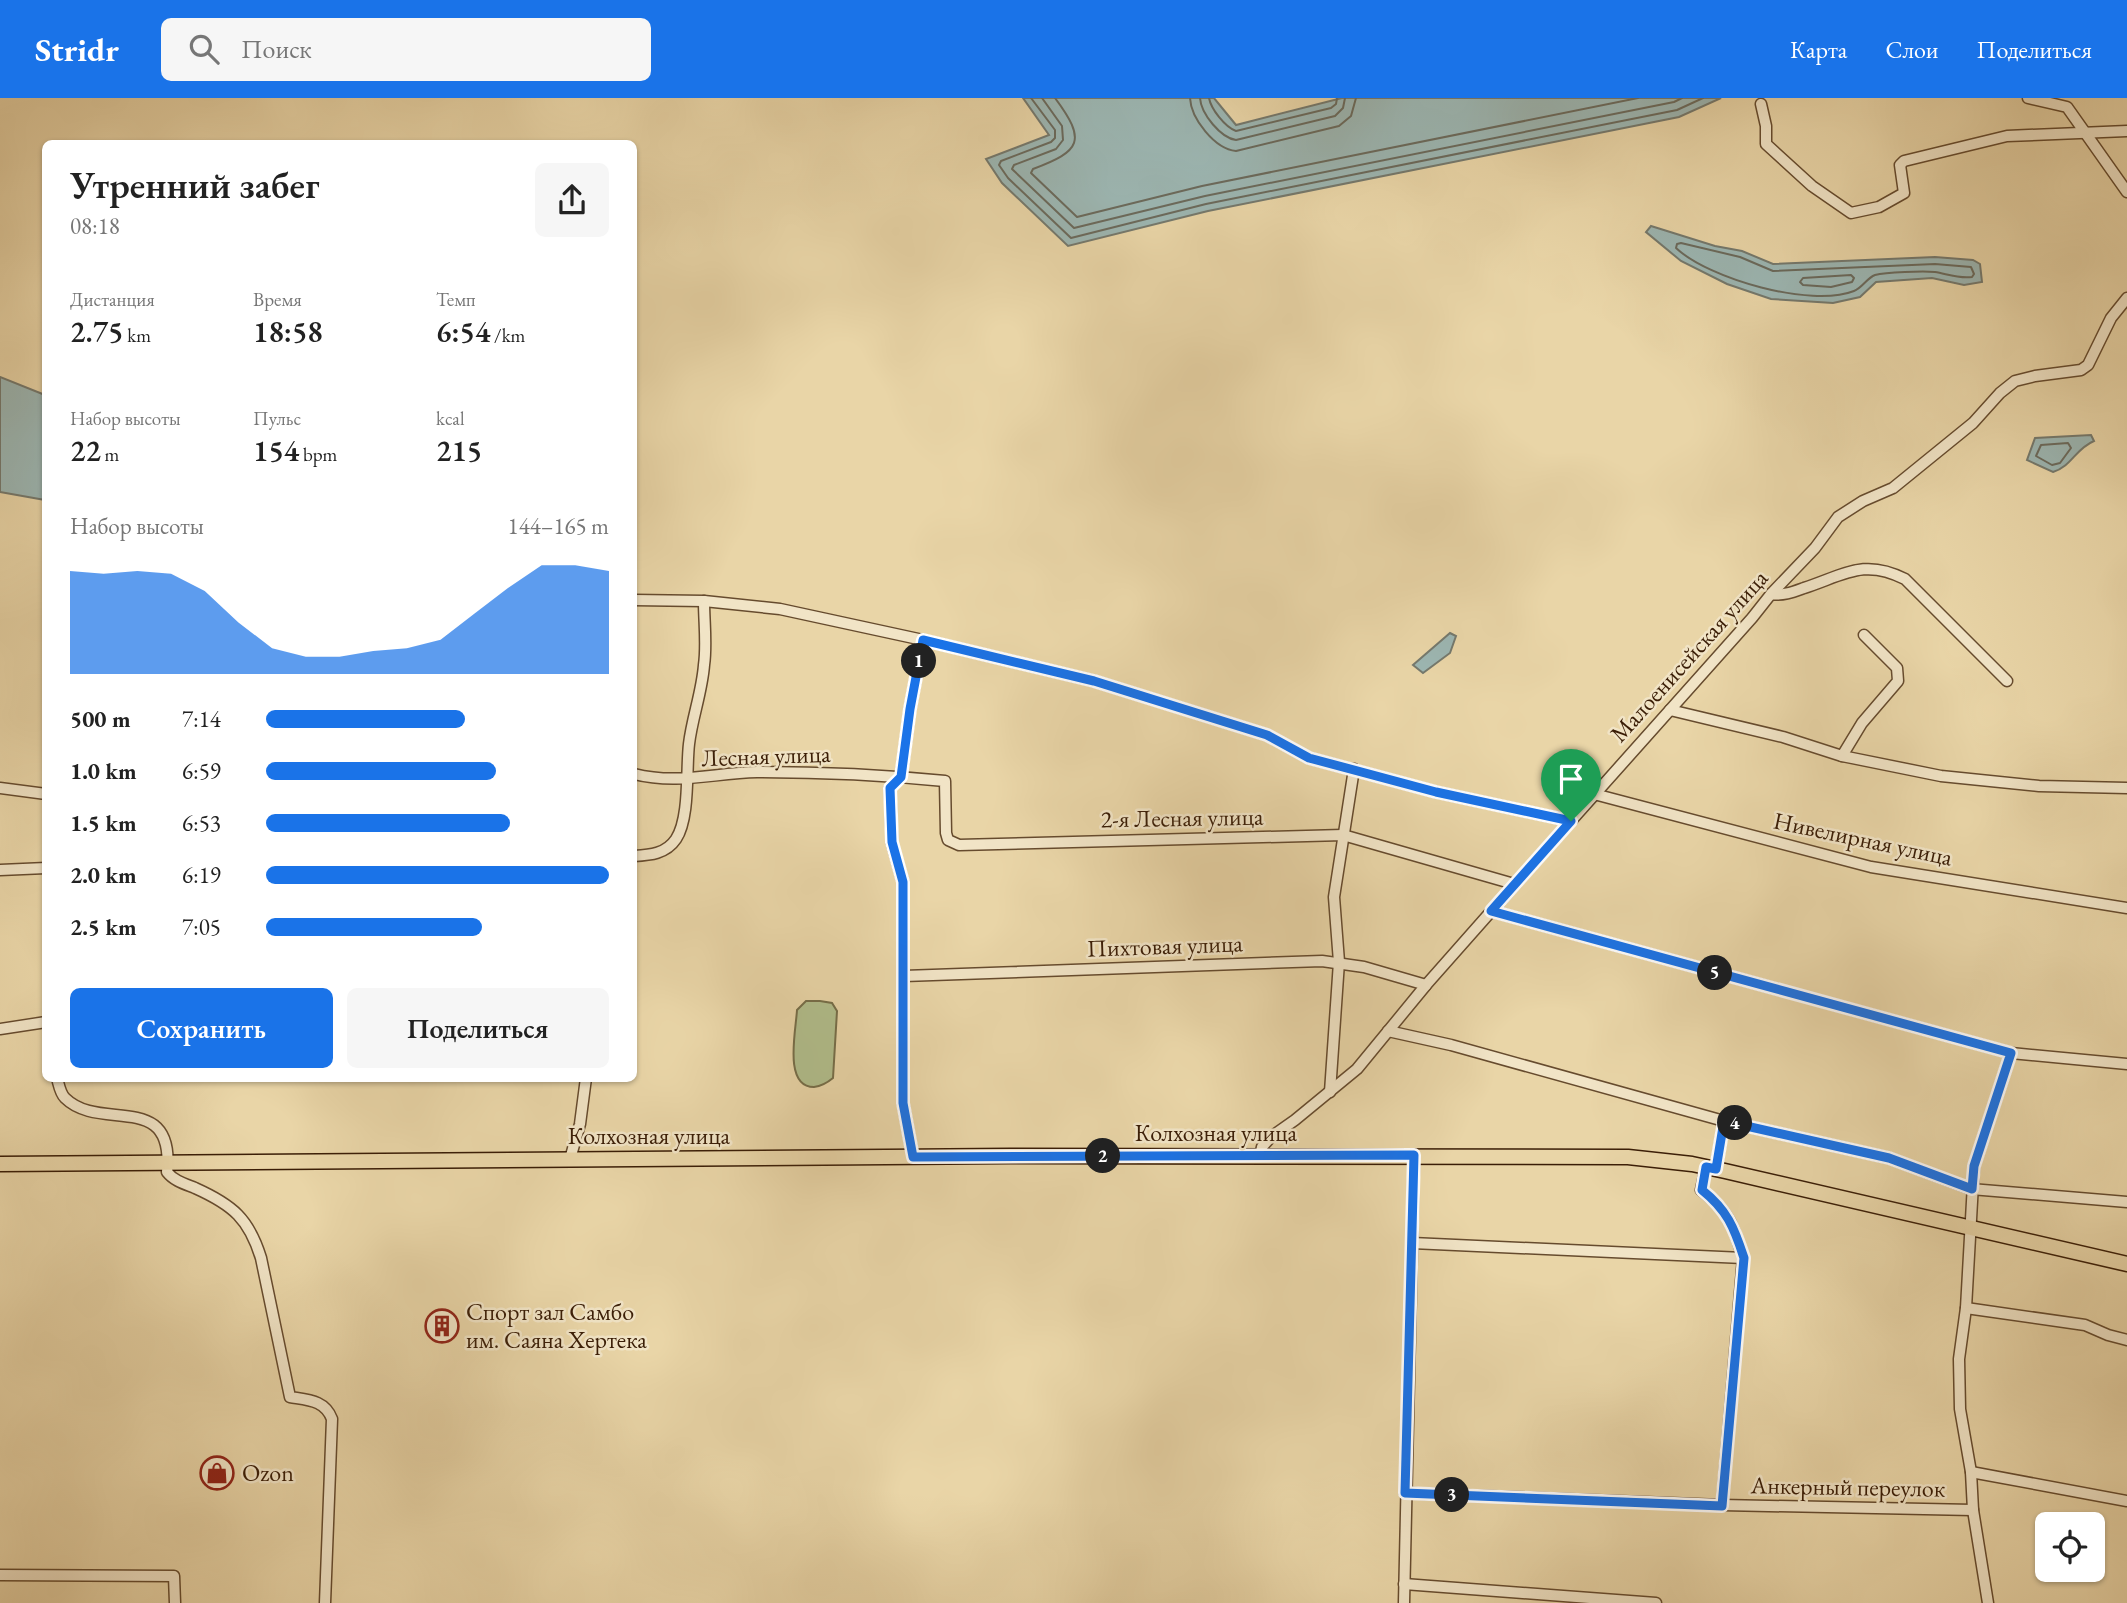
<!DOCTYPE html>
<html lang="ru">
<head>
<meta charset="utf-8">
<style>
  :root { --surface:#fff; --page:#f6f6f6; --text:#222; --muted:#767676; --accent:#1a73e8 }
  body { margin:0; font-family:"EB Garamond",serif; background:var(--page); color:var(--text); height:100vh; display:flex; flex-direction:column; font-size:26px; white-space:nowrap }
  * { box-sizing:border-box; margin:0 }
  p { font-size:23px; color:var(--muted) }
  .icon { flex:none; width:38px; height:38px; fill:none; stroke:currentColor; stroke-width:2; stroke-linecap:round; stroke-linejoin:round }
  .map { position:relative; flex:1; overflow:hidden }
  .details { position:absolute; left:42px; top:42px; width:595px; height:942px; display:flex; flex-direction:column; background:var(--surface); border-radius:10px; box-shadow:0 2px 5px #0004 }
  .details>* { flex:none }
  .tools { position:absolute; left:2035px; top:1414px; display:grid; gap:14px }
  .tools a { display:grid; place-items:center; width:70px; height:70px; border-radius:10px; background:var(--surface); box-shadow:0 2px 5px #0004; font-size:35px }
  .pin { position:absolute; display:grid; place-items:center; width:60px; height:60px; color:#fff; margin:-72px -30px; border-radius:50% 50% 50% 0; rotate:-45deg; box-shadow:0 0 7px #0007 }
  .pin .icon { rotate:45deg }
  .km { position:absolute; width:35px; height:35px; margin:-18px; border-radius:50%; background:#222; color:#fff; font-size:19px; line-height:35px; text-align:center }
  .round { display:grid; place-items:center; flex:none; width:74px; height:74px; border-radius:10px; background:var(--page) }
  .headline { display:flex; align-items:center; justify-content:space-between; height:119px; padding:0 28px }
  h1 { font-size:38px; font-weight:600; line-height:52px }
  .metrics { display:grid; grid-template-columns:repeat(3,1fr); gap:10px; height:119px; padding:7px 28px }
  .metrics div { display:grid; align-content:center }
  .metrics b { font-size:30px; font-weight:600 }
  .metrics small { font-size:19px; font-weight:400 }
  .metrics p { font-size:19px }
  .chart { height:196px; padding:14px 28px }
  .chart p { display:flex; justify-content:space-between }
  .chart svg { width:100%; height:126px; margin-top:7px; fill:var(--accent); opacity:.7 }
  .primary-button { display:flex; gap:14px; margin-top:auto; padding:14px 28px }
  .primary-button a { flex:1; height:80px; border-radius:10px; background:var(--accent); color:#fff; font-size:28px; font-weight:600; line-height:80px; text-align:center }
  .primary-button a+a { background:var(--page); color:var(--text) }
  ul { padding:0 28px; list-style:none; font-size:23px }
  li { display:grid; grid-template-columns:112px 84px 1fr; align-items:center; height:52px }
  li i { height:18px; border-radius:9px; background:var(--accent) }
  header { display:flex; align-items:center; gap:42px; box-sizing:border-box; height:98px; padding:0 35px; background:var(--accent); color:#fff }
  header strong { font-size:33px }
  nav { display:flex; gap:38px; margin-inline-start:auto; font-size:24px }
  .search { width:490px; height:63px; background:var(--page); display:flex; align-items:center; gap:18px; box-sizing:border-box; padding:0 24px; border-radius:10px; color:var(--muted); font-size:26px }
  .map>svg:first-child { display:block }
  .green { fill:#b1be8c; stroke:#766e49; stroke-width:2 }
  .water { fill:#9cb6b2; stroke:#75796d; stroke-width:2 }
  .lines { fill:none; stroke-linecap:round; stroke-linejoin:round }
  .shore { stroke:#6b6a5c; stroke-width:2 }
  .minor-casing { stroke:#664b2e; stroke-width:13 }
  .major-casing { stroke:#3a1d06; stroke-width:17 }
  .minor { stroke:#f1e4c6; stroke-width:10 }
  .major { stroke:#e9d5a7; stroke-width:14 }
  .route-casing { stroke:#fff; stroke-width:14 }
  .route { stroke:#1a73e8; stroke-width:9 }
  .labels { text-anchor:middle; stroke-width:5; stroke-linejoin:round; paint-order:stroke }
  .street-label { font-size:24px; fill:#3a1d06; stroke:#f1e4c6 }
  .poi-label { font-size:24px; fill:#3a1d06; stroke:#f1e4c6; text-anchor:start }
</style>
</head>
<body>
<header>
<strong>Stridr</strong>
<div class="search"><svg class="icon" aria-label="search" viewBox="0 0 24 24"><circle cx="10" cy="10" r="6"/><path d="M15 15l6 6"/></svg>Поиск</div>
<nav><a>Карта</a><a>Слои</a><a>Поделиться</a></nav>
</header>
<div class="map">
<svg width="2127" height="1505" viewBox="0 0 2127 1505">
  <rect width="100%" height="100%" fill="#e9d5a7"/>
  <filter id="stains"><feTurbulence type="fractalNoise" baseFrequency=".00286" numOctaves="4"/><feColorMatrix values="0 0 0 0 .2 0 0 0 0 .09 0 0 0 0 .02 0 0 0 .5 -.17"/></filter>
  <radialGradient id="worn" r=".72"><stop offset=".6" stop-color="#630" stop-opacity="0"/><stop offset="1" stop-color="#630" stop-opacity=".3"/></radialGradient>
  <path class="green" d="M806,903h14l12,2 5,8 -4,67c-6,5 -11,8 -19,9 -31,0 -18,-57 -17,-77z"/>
  <g class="water">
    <path d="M1023,0h191l22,27 106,-27h379l-42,19 -471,94 -140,35 -66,-63 -16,-24 63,-24z"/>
    <path d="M1651,128l64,20 27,5 31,13 162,-7 38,3 7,4 2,18 -18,3 -32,-7 -56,4 -16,15 -27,6 -62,-4 -44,-15 -46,-23 -35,-29z"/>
    <path d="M0,279l45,18v105l-45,-8z"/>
    <path d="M2091,337l3,6c-19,8 -22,25 -41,31l-26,-12 8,-22z"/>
    <path d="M1450,535l6,3 -6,17 -27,20 -10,-8z"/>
  </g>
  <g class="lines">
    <g class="shore">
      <path d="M1031,0l24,32v8l-4,4 -50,19 -2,4 9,13 63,60 135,-34 471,-94 26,-12"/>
      <path d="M1042,0l20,28 1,14 -7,9 -42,16 -2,4 62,59 131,-32 469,-94 8,-4"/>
      <path d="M1055,0c32,43 26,53 -22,71l-2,4 46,44 125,-31 436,-88"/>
      <path d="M1190,0c1,21 25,51 46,53l103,-25 12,-10 5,-18"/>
      <path d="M1200,0c1,16 21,40 36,42l99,-24 8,-8 2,-10"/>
      <path d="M1209,0c2,11 16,29 27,33l95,-23 5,-4 1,-6"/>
      <path d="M1681,145l59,14 33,14 162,-7 36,3 3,7 -2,3c-13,2 -25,-3 -37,-5 -11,-1 -49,0 -60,3 -8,3 -13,13 -21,16 -43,17 -145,-12 -178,-43l1,-4z"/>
      <path d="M1851,177l3,3 -2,4 -21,5 -28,-2 -3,-3 3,-4z"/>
      <path d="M2068,345l3,5 -11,15 -8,2 -16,-9 5,-11z"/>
    </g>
    <defs>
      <g id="minor">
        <path d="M2028,0l39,9 60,85"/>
        <path d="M1761,6l5,22v18l46,42 39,27 28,-6 25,-14 -4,-28 4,-4 103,-25 120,-5"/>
        <path d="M1771,496c12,2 22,-2 33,-6 40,-13 60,-30 101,-9l102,102"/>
        <path d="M634,502l70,1 76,8 143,31 171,41 173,54 42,23 127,34 135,29 181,-203 19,-24 44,-46 23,-31 25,-16 30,-13 80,-65 27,-30 15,-12 20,-5 46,-6 7,-5 23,-47 16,-20"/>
        <path d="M1670,612l113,27 59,19 99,20 98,10 88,2"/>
        <path d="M1842,658l20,-33 36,-42 -1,-13 -33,-33"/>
        <path d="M634,676c44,11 79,-1 123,-2 62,0 126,3 188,9l1,52 2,7 11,5 384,-10 171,49"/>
        <path d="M0,690l46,6"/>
        <path d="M1594,696l277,73 256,41"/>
        <path d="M634,758c16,-1 32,-2 42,-17 14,-21 10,-70 13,-95 3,-26 13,-52 15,-79 3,-20 0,-43 0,-64"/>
        <path d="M0,772l46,-2"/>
        <path d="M1491,813l520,142 116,11"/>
        <path d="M904,878l418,-15 42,6 62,18"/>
        <path d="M0,931l46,-7"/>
        <path d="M1388,933l63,14 273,76 165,37 82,31 156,13"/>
        <path d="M57,980c2,7 3,15 8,20 35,35 110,-9 102,74 7,9 18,12 28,16 38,17 54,31 66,70l29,139c18,3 35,3 42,22l-7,184"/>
        <path d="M1330,994l9,-130 -5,-65 20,-128"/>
        <path d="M1260,1058l2,-9 9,-10 24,-17 62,-51 69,-84 145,-164"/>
        <path d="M913,1059l-10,-54v-221l-11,-39 -2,-55 11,-11 9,-68 13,-69"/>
        <path d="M570,1061l10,-35 6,-46"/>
        <path d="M1706,1069l-5,23c28,21 33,36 42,68"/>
        <path d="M1716,1071l8,-48"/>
        <path d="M1412,1145l331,15 -21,247"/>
        <path d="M1966,1210l119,17 23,10 19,5"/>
        <path d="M1971,1374l156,29"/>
        <path d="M1405,1395l317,12 251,5"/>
        <path d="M0,1477l174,1 1,27"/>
        <path d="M1404,1486l252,19"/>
        <path d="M1404,1505l10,-448"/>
        <path d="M1988,1505l-15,-93 -2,-38 -11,-63 -1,-50 7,-51 8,-142 37,-113"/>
      </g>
      <path id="major" d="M0,1066l1010,-8 618,1 64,7 33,7 402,93"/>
    </defs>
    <use href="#minor" class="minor-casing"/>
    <use href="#major" class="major-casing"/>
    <use href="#minor" class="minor"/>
    <use href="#major" class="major"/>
  </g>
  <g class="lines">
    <defs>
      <path id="route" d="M923,542l171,41 173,54 42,23 127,34 135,29 -80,90 520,142 -37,113 -2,23 -83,-31 -165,-37 -8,48 -10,-2 -4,23c25,20 32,37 42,68l-22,248 -317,-13 9,-338 -501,2 -10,-54v-221l-11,-40 -2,-54 11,-11 9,-68z"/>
    </defs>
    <use href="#route" class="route-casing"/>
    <use href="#route" class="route"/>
  </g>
  <defs>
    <symbol id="building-ring" viewBox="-11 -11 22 22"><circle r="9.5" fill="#f1e4c6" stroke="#8f2418" stroke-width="1.5"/><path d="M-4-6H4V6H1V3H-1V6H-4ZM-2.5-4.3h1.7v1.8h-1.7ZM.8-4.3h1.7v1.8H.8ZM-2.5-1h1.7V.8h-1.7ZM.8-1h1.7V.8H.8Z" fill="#8f2418"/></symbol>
    <symbol id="shop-ring" viewBox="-11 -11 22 22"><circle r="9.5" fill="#f1e4c6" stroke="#8f2418" stroke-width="1.5"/><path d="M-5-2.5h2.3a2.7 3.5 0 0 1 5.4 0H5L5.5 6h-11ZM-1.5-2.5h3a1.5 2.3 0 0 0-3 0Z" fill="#8f2418"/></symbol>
  </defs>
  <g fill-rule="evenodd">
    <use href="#building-ring" x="423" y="1209" width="38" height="38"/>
    <use href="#shop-ring" x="198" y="1356" width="38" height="38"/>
  </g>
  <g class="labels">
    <g class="street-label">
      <text transform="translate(1689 558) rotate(-48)" y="8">Малоенисейская улица</text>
      <text transform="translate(766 658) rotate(-2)" y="8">Лесная улица</text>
      <text transform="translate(1182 720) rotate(-1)" y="8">2-я Лесная улица</text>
      <text transform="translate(1863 741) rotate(12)" y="8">Нивелирная улица</text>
      <text transform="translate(1165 848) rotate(-2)" y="8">Пихтовая улица</text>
      <text x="1216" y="1043">Колхозная улица</text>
      <text x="649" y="1046">Колхозная улица</text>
      <text transform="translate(1848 1389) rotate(1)" y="8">Анкерный переулок</text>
    </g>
    <g class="poi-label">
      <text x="466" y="1222">Спорт зал Самбо<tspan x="466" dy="28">им. Саяна Хертека</tspan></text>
      <text x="242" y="1383">Ozon</text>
    </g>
  </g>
  <rect width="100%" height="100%" filter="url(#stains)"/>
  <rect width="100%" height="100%" fill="url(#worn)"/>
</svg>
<div class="tools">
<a><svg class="icon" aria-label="locate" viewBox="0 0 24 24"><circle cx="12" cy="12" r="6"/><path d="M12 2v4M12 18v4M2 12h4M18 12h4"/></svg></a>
</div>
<div class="pin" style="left:1571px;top:723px;background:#1e9e55"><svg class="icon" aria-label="arrive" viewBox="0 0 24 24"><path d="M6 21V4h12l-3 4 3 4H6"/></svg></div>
<b class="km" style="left:919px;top:563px">1</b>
<b class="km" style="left:1103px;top:1058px">2</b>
<b class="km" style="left:1452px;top:1397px">3</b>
<b class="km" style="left:1735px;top:1025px">4</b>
<b class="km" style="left:1715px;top:875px">5</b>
<section class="details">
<div class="headline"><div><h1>Утренний забег</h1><p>08:18</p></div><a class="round"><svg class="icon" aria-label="share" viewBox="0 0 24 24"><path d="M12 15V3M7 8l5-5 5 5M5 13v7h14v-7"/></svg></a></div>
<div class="metrics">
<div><p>Дистанция</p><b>2.75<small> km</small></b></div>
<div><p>Время</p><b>18:58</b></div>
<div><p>Темп</p><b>6:54<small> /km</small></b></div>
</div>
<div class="metrics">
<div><p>Набор высоты</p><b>22<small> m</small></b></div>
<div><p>Пульс</p><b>154<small> bpm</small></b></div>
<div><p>kcal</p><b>215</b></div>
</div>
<div class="chart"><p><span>Набор высоты</span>144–165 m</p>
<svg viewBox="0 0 160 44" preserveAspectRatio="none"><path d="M0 44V8L10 9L20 8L30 9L40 15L50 26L60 35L70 38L80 38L90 36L100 35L110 32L120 23L130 14L140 6L150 6L160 8V44z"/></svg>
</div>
<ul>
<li><b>500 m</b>7:14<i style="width:58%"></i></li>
<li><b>1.0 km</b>6:59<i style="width:67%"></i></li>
<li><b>1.5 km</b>6:53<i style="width:71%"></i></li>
<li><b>2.0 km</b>6:19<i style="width:100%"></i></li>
<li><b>2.5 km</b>7:05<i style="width:63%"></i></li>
</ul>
<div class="primary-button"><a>Сохранить</a><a>Поделиться</a></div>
</section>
</div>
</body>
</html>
